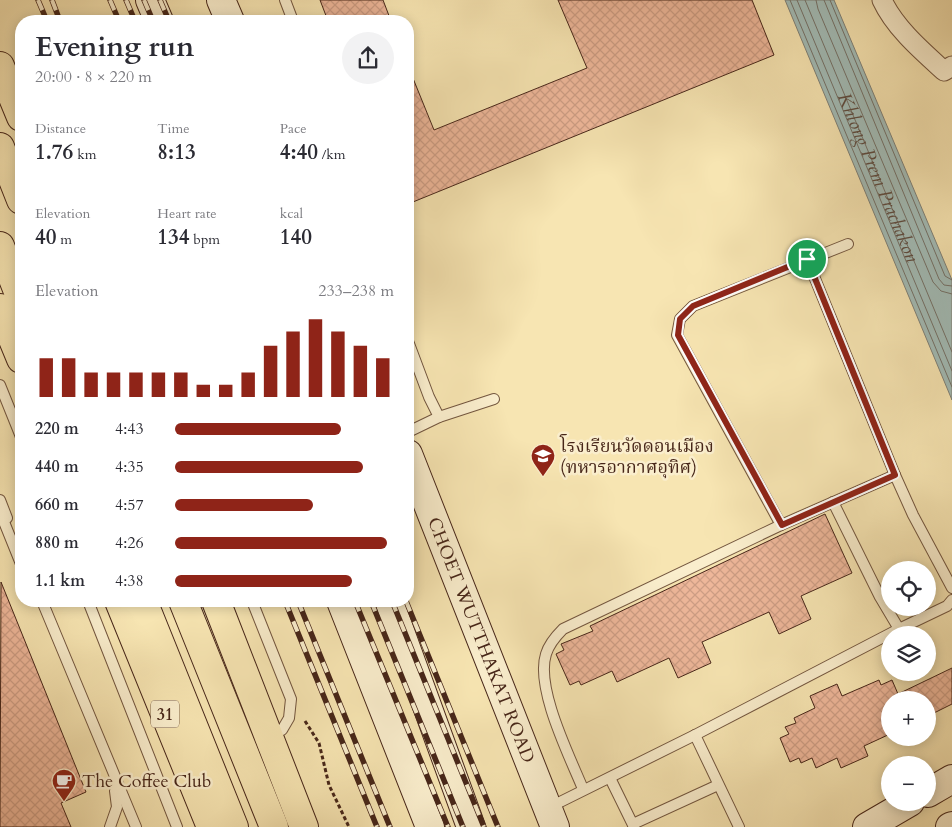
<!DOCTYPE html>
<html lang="en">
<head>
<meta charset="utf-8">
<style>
  :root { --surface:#fff; --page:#f2f2f3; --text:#2b2b33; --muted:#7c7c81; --accent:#8f2418 }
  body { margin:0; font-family:Cardo,"Noto Serif Thai",serif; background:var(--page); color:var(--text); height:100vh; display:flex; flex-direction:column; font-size:19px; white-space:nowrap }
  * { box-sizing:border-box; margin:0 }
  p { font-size:16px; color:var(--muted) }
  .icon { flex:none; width:28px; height:28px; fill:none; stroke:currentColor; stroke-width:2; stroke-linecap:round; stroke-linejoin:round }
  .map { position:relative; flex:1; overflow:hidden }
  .sheet { position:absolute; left:15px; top:15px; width:399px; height:592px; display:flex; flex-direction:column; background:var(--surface); border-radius:20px; box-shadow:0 2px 12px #0003 }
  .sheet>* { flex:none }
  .tools { position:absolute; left:881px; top:561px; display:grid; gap:10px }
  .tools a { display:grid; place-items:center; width:55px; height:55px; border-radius:50%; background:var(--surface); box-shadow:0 2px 12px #0003; font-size:25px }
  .pin { position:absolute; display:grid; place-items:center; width:42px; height:42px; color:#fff; margin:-21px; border:2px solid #fff; border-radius:50%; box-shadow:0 1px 5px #0007 }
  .round { display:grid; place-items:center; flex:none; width:52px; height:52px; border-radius:26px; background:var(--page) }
  .summary { display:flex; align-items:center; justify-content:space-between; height:85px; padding:0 20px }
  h1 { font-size:28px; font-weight:700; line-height:38px }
  .metrics { display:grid; grid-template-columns:repeat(3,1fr); gap:8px; height:85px; padding:5px 20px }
  .metrics div { display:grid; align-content:center }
  .metrics b { font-size:21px; font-weight:700 }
  .metrics small { font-size:14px; font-weight:400 }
  .metrics p { font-size:14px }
  .chart { height:140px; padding:10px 20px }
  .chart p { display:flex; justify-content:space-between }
  .chart svg { width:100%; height:90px; margin-top:5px; stroke:var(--accent); stroke-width:6 }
  ul { padding:0 20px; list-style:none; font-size:16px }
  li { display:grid; grid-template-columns:80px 60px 1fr; align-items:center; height:38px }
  li i { height:12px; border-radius:6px; background:var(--accent) }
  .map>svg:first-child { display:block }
  .water { fill:#a2bcb7; stroke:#7e8078 }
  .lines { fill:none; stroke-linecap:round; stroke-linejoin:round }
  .shore { stroke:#747168; stroke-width:1 }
  .building { fill:url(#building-cross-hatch); stroke:#472619 }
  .service-casing { stroke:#73563f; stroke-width:12 }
  .minor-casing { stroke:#73563f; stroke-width:21 }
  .secondary-casing { stroke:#472619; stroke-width:30 }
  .trunk-casing { stroke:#472619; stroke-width:30 }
  .motorway-casing { stroke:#472619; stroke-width:30 }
  .path { stroke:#472619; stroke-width:3; stroke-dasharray:4 2.5; stroke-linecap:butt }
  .service { stroke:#faeecd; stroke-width:10 }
  .minor { stroke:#faeecd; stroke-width:19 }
  .secondary { stroke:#faeecd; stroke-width:28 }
  .trunk { stroke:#f7e5b2; stroke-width:28 }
  .motorway { stroke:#f7e5b2; stroke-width:28 }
  .rail-casing { stroke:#472619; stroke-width:5.5 }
  .rail { stroke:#faeecd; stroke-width:4; stroke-dasharray:11; stroke-linecap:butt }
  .route-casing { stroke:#fff; stroke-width:10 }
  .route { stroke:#8f2418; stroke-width:6 }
  .labels { text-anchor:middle; stroke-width:5; stroke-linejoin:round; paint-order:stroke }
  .shield { fill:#faeecd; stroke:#7d624f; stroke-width:1 }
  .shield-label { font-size:16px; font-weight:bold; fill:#472619 }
  .poi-label { font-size:18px; fill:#472619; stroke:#faeecd; text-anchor:start }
  .street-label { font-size:18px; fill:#472619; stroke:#faeecd }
  .water-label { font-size:19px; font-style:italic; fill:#5e4c40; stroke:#faeecd }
</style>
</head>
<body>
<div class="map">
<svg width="952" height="827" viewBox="0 0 952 827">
  <defs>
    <pattern id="building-cross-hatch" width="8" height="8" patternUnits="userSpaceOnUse" patternTransform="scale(1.25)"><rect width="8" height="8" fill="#eeb79a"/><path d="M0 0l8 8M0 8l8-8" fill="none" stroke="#cd9d84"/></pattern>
  </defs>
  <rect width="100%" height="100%" fill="#f7e5b2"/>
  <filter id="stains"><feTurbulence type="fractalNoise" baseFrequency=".004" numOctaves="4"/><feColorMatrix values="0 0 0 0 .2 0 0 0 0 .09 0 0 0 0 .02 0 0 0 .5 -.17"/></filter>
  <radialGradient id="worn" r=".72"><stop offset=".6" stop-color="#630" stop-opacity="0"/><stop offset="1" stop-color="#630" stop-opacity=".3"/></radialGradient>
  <path class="water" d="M785,0h49l118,280v120z"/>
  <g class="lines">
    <g class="shore">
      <path d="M790,0l162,387"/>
      <path d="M797,0l155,371"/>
      <path id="s1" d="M805,0l147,352"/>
      <path d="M816,0l2,9 115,273 8,9 11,3"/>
      <path d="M824,0l115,279 5,6 8,1"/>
      <path d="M830,0l115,276 7,4"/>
    </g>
  </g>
  <g class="building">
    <path d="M320,0h63l8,21h-63z"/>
    <path d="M558,0h194l22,55 -366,149v-138l26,64 153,-62z"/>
    <path d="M825,514l27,59 -51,23 10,23 -32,15 -10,-22 -67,30 9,21 -33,15 -9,-20 -52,24 -5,-11 -31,14 -2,-4 -9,4 -14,-31 8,-4 -3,-6 32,-13 -3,-5z"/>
    <path d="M1,582l85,210 -25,11 10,24h-71z"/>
    <path d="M952,668v36l-20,10 -4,-14h-38v34l-26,12 4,10 -27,12 -4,-10 -21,10 -4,-10 -11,5 -2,-5 -9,4 -10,-24 9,-4 -4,-7 11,-4 -2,-5 21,-10 -5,-12 27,-12 5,12 37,-16 2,5 11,-5 6,14z"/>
  </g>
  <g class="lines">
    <defs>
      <g id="service">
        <path d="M285,0l8,21"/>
        <path d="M807,259l88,216 18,40 39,73"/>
        <path d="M408,341l21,56 10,20"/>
        <path d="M0,385l21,52"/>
        <path d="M408,432l31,-15 55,-18"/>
        <path d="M0,500l7,18"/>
        <path d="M0,512l21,52"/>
        <path d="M781,525l-104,-190 3,-16 13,-13 155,-62"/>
        <path d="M42,601l94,226"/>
        <path d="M88,601l89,226"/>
        <path d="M252,601l39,98 -2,19 -7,12 -14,3"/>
        <path d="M899,629l48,-23 5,-6"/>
        <path d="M695,735l44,92"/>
        <path d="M610,778l24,49"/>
        <path d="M583,789c-13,-32 -48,-101 -37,-135 3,-10 10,-18 17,-25l218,-104 114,-50"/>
        <path d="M548,808l147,-73 204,-106 -19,-32 -47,-95"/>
        <path d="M633,824l85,-39"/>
        <path d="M110,827l7,-20 -2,-16"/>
      </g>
      <path id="minor" d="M882,0c13,28 40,51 62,71l8,-5"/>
      <g id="secondary">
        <path d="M150,0l9,21"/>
        <path d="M221,0l9,21"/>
        <path id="s2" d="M408,454l147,373"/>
        <path d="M341,601l89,226"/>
        <path d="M389,601l82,226"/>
        <path d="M928,793l24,-14"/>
        <path d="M867,827l43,-25"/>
        <path d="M950,827l2,-1"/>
      </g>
      <g id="trunk">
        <path d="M0,66l21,51"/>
        <path d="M0,308l21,51"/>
        <path d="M119,601l92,226"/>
        <path d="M216,601l88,226"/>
      </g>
      <g id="motorway">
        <path d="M0,147l21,53"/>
        <path d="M0,246l21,53"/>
        <path d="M143,601l91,226"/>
        <path d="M183,601l91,226"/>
      </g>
    </defs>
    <use href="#service" class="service-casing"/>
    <use href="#minor" class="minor-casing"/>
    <use href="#secondary" class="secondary-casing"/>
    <use href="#trunk" class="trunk-casing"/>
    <use href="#motorway" class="motorway-casing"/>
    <path class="path" d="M305,721l14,22 10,42 20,42"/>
    <use href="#service" class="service"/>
    <use href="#minor" class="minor"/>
    <use href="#secondary" class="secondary"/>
    <use href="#trunk" class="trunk"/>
    <use href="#motorway" class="motorway"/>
    <defs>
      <g id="rail">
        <path d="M38,0l9,21"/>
        <path d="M52,0l8,21"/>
        <path d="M110,0l9,21"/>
        <path d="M126,0l9,21"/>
        <path d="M144,0l9,21"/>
        <path d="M160,0l9,21"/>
        <path d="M285,601l92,226"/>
        <path d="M298,601l92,226"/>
        <path d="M355,601l93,226"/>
        <path d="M371,601l92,226"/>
        <path d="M392,601l92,226"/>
        <path d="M406,601l92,226"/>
      </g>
    </defs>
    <use href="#rail" class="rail-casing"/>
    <use href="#rail" class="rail"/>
  </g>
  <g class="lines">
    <defs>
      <path id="route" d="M807,259l88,216 -113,50 -104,-190 2,-16 13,-13z"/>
    </defs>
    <use href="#route" class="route-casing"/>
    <use href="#route" class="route"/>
  </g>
  <defs>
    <symbol id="school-pin" viewBox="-11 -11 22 30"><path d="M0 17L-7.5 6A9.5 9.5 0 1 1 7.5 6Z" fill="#8f2418" stroke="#faeecd"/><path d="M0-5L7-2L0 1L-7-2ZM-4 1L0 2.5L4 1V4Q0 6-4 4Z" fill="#fff"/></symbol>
    <symbol id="cafe-pin" viewBox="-11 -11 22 30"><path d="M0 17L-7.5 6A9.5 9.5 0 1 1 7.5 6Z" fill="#8f2418" stroke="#faeecd"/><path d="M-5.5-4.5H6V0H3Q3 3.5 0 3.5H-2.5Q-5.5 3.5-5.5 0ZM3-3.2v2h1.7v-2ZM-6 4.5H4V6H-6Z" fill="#fff"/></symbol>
  </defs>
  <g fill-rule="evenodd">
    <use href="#school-pin" x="529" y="442" width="28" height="38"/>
    <use href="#cafe-pin" x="50" y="767" width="28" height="38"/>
  </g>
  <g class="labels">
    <rect class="shield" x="151" y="700.5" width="28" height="27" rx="4"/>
    <g class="shield-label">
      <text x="165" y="720">31</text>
    </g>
    <g class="poi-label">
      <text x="560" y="452">โรงเรียนวัดดอนเมือง<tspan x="560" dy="21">(ทหารอากาศอุทิศ)</tspan></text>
      <text x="82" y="787">The Coffee Club</text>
    </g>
    <g class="street-label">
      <text dy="6" stroke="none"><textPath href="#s2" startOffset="200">CHOET WUTTHAKAT ROAD</textPath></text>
    </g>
    <g class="water-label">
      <text dy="7" stroke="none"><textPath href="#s1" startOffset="192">Khlong Prem Prachakon</textPath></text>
    </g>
  </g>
  <rect width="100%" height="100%" filter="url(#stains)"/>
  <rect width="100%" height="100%" fill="url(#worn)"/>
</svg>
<div class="tools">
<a><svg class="icon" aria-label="locate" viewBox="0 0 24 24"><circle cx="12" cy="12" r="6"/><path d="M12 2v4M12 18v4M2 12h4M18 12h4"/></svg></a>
<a><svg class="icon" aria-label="layers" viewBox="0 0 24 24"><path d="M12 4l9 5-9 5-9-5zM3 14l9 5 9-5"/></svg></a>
<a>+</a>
<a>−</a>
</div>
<div class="pin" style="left:807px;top:259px;background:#1e9e55"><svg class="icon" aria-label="arrive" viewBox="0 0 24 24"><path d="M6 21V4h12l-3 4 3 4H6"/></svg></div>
<section class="sheet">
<div class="summary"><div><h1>Evening run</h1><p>20:00 · 8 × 220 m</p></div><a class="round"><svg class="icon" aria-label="share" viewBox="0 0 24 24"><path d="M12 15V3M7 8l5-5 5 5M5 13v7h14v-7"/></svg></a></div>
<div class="metrics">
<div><p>Distance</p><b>1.76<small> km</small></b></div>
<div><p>Time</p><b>8:13</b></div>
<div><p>Pace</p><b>4:40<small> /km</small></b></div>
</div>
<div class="metrics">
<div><p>Elevation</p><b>40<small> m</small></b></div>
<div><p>Heart rate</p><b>134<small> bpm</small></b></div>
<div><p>kcal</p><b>140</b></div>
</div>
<div class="chart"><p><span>Elevation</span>233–238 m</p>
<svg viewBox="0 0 160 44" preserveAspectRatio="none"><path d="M5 44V25M15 44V25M25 44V32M35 44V32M45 44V32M55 44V32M65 44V32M75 44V38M85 44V38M95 44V32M105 44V19M115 44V12M125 44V6M135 44V12M145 44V19M155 44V25"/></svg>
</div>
<ul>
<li><b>220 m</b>4:43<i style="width:76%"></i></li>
<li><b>440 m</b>4:35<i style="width:86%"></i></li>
<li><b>660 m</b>4:57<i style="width:63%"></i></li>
<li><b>880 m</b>4:26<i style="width:97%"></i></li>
<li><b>1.1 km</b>4:38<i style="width:81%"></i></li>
</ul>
</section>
</div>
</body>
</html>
